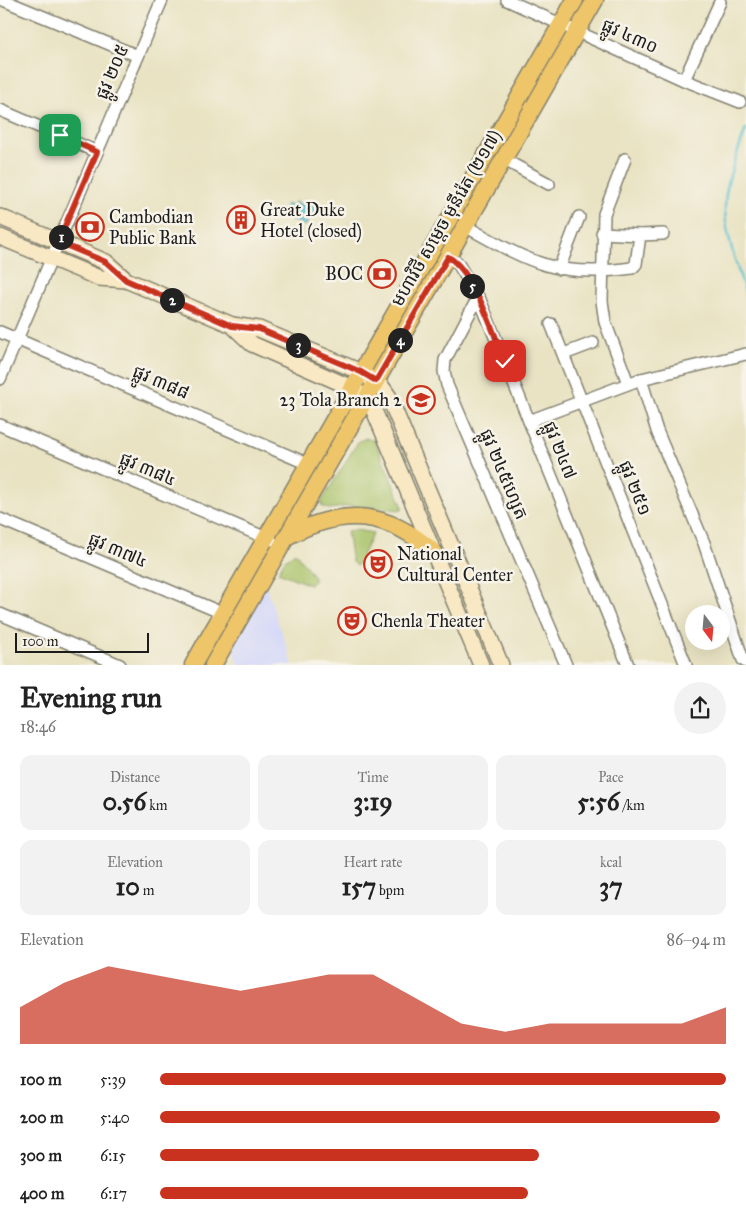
<!DOCTYPE html>
<html lang="en">
<head>
<meta charset="utf-8">
<style>
  :root { --surface:#fff; --page:#f2f2f2; --text:#222; --muted:#767676; --accent:#c8321e }
  body { margin:0; font-family:"IM FELL Great Primer","Noto Sans Khmer",serif; background:var(--page); color:var(--text); height:100vh; display:flex; flex-direction:column; font-size:19px; white-space:nowrap }
  * { box-sizing:border-box; margin:0 }
  p { font-size:16px; color:var(--muted) }
  .icon { flex:none; width:28px; height:28px; fill:none; stroke:currentColor; stroke-width:2; stroke-linecap:round; stroke-linejoin:round }
  .map { position:relative; height:665px; overflow:hidden }
  .details { display:flex; flex-direction:column; background:var(--surface); flex:1 }
  .details>* { flex:none }
  .needle { width:32px; rotate:164deg }
  .tools { position:absolute; left:685px; top:605px; display:grid; gap:10px }
  .tools a { display:grid; place-items:center; width:45px; height:45px; border-radius:50%; background:var(--surface); box-shadow:0 5px 20px #0002; font-size:25px }
  .scale { position:absolute; left:15px; bottom:12px; width:134px; box-sizing:border-box; padding-left:5px; border:2px solid #1c1c1c; border-top:0; font-size:14px; line-height:18px; white-space:nowrap; color:#1c1c1c; -webkit-text-stroke:4px #f7f3e8; paint-order:stroke }
  .pin { position:absolute; display:grid; place-items:center; width:42px; height:42px; color:#fff; margin:-21px; border-radius:10px; box-shadow:0 2px 8px #0006 }
  .km { position:absolute; width:25px; height:25px; margin:-12px; border-radius:50%; background:#222; color:#fff; font-size:14px; line-height:25px; text-align:center }
  .round { display:grid; place-items:center; flex:none; width:52px; height:52px; border-radius:26px; background:var(--page) }
  .headline { display:flex; align-items:center; justify-content:space-between; height:85px; padding:0 20px }
  h1 { font-size:28px; font-weight:700; line-height:38px }
  .metrics { display:grid; grid-template-columns:repeat(3,1fr); gap:8px; height:85px; padding:5px 20px }
  .metrics div { display:grid; align-content:center; border-radius:12px; background:var(--page); text-align:center }
  .metrics b { font-size:25px; font-weight:700 }
  .metrics small { font-size:14px; font-weight:400 }
  .metrics p { font-size:14px }
  .chart { height:140px; padding:10px 20px }
  .chart p { display:flex; justify-content:space-between }
  .chart svg { width:100%; height:90px; margin-top:5px; fill:var(--accent); opacity:.7 }
  ul { padding:0 20px; list-style:none; font-size:16px }
  li { display:grid; grid-template-columns:80px 60px 1fr; align-items:center; height:38px }
  li i { height:12px; border-radius:6px; background:var(--accent) }
  .map>svg:first-child { display:block }
  .built { fill:#d4d8f9 }
  .green { fill:#a8c268; stroke:#626f42 }
  .water { fill:#55c0d0; stroke:#386e76 }
  .lines { fill:none; stroke-linecap:round; stroke-linejoin:round }
  .stream { stroke:#55c0d0; stroke-width:2.5 }
  .street-casing { stroke:#828070; stroke-width:14 }
  .secondary-casing { stroke:#828070; stroke-width:18 }
  .primary-casing { stroke:#828070; stroke-width:19 }
  .street { stroke:#fff; stroke-width:11 }
  .secondary { stroke:#f8e8c3; stroke-width:15 }
  .primary { stroke:#eec569; stroke-width:16 }
  .route-casing { stroke:#fff; stroke-width:10 }
  .route { stroke:#c8321e; stroke-width:6 }
  .labels { text-anchor:middle; stroke-width:5; stroke-linejoin:round; paint-order:stroke }
  .street-label { font-size:18px; fill:#1c1c1c; stroke:#f7f3e8 }
  .poi-label { font-size:18px; fill:#1c1c1c; stroke:#f7f3e8; text-anchor:start }
</style>
</head>
<body>
<div class="map">
<svg width="746" height="665" viewBox="0 0 746 665">
  <rect width="100%" height="100%" fill="#f7f3e8"/>
  <filter id="ink" filterUnits="userSpaceOnUse"><feTurbulence type="fractalNoise" baseFrequency=".02" numOctaves="2"/><feDisplacementMap in="SourceGraphic" scale="10" xChannelSelector="R" yChannelSelector="G"/><feConvolveMatrix kernelMatrix="1 2 1 2 8 2 1 2 1" color-interpolation-filters="sRGB"/></filter>
  <filter id="wash" filterUnits="userSpaceOnUse"><feTurbulence type="fractalNoise" baseFrequency=".0096" numOctaves="4" result="noise"/><feDisplacementMap in="SourceGraphic" scale="20" xChannelSelector="R" yChannelSelector="G"/><feGaussianBlur stdDeviation="1.12" result="paint"/><feColorMatrix in="noise" values="0 0 0 0 0 0 0 0 0 0 0 0 0 0 0 0 0 1.4 0 .05"/><feComposite in="paint" operator="in"/></filter>
  <g filter="url(#wash)">
    <rect width="100%" height="100%" fill="#e9e3c3"/>
    <path class="built" d="M265,584l28,81h-54l-8,-21z"/>
    <g class="green">
      <path d="M366,438l9,3 27,64v5l-52,-4 -21,3 -7,-3 -1,-4 37,-60z"/>
      <path d="M355,530l18,3 -16,33 -5,-4 -5,-31z"/>
      <path d="M295,552l19,25v4l-4,4 -32,-13 6,-11z"/>
    </g>
    <path class="water" d="M295,202l15,6 3,-5 5,2 -2,1 3,5 -2,3 -5,-2 -6,14 -17,-7 1,-5 -8,-3 4,-7 7,3z"/>
    <g class="lines">
      <path class="stream" d="M746,129c-9,26 -22,54 -21,83 2,28 13,56 21,83"/>
    </g>
  </g>
  <g filter="url(#ink)">
    <g class="lines">
      <defs>
        <g id="street">
          <path d="M3,0l135,56"/>
          <path d="M507,0l177,80 56,22"/>
          <path d="M684,80l36,-78"/>
          <path d="M0,110l97,42"/>
          <path d="M503,159l46,25"/>
          <path d="M625,159l-21,55 -2,87 3,21 23,61"/>
          <path d="M465,226c63,35 91,53 167,42l4,-4 4,-29 23,-1"/>
          <path d="M602,233l38,2"/>
          <path d="M448,257l9,5 23,38 148,365"/>
          <path d="M559,269l20,-52"/>
          <path d="M480,300l-6,5 -29,55 -1,11 3,14 119,280"/>
          <path d="M551,324l135,341"/>
          <path d="M0,332l308,132"/>
          <path d="M564,354l29,-11"/>
          <path d="M0,379l162,-379"/>
          <path d="M641,379l16,52 47,112 39,117 3,2"/>
          <path d="M529,421l112,-42 105,-25"/>
          <path d="M0,425l271,115"/>
          <path d="M0,519l222,94"/>
          <path d="M0,614l120,51"/>
        </g>
        <g id="secondary">
          <path d="M0,217l106,45 20,18"/>
          <path d="M0,237l99,41 27,2 106,45 27,4 102,43 21,15 7,10 112,268"/>
          <path d="M232,325l20,19 100,44 18,13 111,264"/>
        </g>
        <g id="primary">
          <path d="M288,536c56,-29 99,-26 147,17"/>
          <path d="M193,665l382,-665"/>
          <path d="M213,665l382,-665"/>
        </g>
      </defs>
      <use href="#street" class="street-casing"/>
      <use href="#secondary" class="secondary-casing"/>
      <use href="#primary" class="primary-casing"/>
      <use href="#street" class="street"/>
      <use href="#secondary" class="secondary"/>
      <use href="#primary" class="primary"/>
    </g>
  </g>
  <g class="lines" filter="url(#ink)">
    <defs>
      <path id="route" d="M60,135l37,17 -39,90 48,20 20,18 16,7 90,39 27,3 102,43 15,9 72,-124c26,14 45,76 57,104"/>
    </defs>
    <use href="#route" class="route-casing"/>
    <use href="#route" class="route"/>
  </g>
  <defs>
    <symbol id="building-ring" viewBox="-11 -11 22 22"><circle r="9.5" fill="#f7f3e8" stroke="#c8321e" stroke-width="1.5"/><path d="M-4-6H4V6H1V3H-1V6H-4ZM-2.5-4.3h1.7v1.8h-1.7ZM.8-4.3h1.7v1.8H.8ZM-2.5-1h1.7V.8h-1.7ZM.8-1h1.7V.8H.8Z" fill="#c8321e"/></symbol>
    <symbol id="bank-ring" viewBox="-11 -11 22 22"><circle r="9.5" fill="#f7f3e8" stroke="#c8321e" stroke-width="1.5"/><path d="M-6-4H6V4H-6ZM0-2.3a2.3 2.3 0 1 0 0 4.6a2.3 2.3 0 1 0 0-4.6Z" fill="#c8321e"/></symbol>
    <symbol id="school-ring" viewBox="-11 -11 22 22"><circle r="9.5" fill="#f7f3e8" stroke="#c8321e" stroke-width="1.5"/><path d="M0-5L7-2L0 1L-7-2ZM-4 1L0 2.5L4 1V4Q0 6-4 4Z" fill="#c8321e"/></symbol>
    <symbol id="theatre-ring" viewBox="-11 -11 22 22"><circle r="9.5" fill="#f7f3e8" stroke="#c8321e" stroke-width="1.5"/><path d="M-5-5.5Q0-4 5-5.5V0Q5 5 0 6Q-5 5-5 0ZM-3.3-2.5H-1v1.5H-3.3ZM1-2.5H3.3v1.5H1ZM-2.8 1Q0 5.5 2.8 1Z" fill="#c8321e"/></symbol>
  </defs>
  <g fill-rule="evenodd">
    <use href="#building-ring" x="225" y="204" width="32" height="32"/>
    <use href="#bank-ring" x="74" y="211" width="32" height="32"/>
    <use href="#bank-ring" x="366" y="258" width="32" height="32"/>
    <use href="#school-ring" x="405" y="384" width="32" height="32"/>
    <use href="#theatre-ring" x="362" y="548" width="32" height="32"/>
    <use href="#theatre-ring" x="336" y="605" width="32" height="32"/>
  </g>
  <g class="labels">
    <g class="street-label">
      <text transform="translate(630 36) rotate(24)" y="6">ផ្លូវ ៤៣០</text>
      <text transform="translate(112 72) rotate(-67)" y="6">ផ្លូវ ២០៥</text>
      <text transform="translate(446 218) rotate(-60)" y="6">មហាវិថី សម្តេច មុនីរ៉េត (២១៧)</text>
      <text transform="translate(161 382) rotate(23)" y="6">ផ្លូវ ៣៨៨</text>
      <text transform="translate(560 450) rotate(68)" y="6">ផ្លូវ ២៤៧</text>
      <text transform="translate(148 469) rotate(23)" y="6">ផ្លូវ ៣៨៤</text>
      <text transform="translate(504 474) rotate(67)" y="6">ផ្លូវ ២៤៥ហ្សេត</text>
      <text transform="translate(635 488) rotate(68)" y="6">ផ្លូវ ២៥១</text>
      <text transform="translate(118 550) rotate(23)" y="6">ផ្លូវ ៣៧៤</text>
    </g>
    <g class="poi-label">
      <text x="260" y="216">Great Duke<tspan x="260" dy="21">Hotel (closed)</tspan></text>
      <text x="109" y="223">Cambodian<tspan x="109" dy="21">Public Bank</tspan></text>
      <text x="363" y="280" text-anchor="end">BOC</text>
      <text x="402" y="406" text-anchor="end">23 Tola Branch 2</text>
      <text x="397" y="560">National<tspan x="397" dy="21">Cultural Center</tspan></text>
      <text x="371" y="627">Chenla Theater</text>
    </g>
  </g>
</svg>
<div class="tools">
<a><svg class="needle" viewBox="-14 -14 28 28"><path d="M0-13l5 13h-10z" fill="#e53935"/><path d="M0 13l5-13h-10z" fill="#767676"/></svg></a>
</div>
<div class="scale">100 m</div>
<div class="pin" style="left:60px;top:135px;background:#1e9e55"><svg class="icon" aria-label="arrive" viewBox="0 0 24 24"><path d="M6 21V4h12l-3 4 3 4H6"/></svg></div>
<div class="pin" style="left:505px;top:361px;background:#d93025"><svg class="icon" aria-label="check" viewBox="0 0 24 24"><path d="M5 12l5 5 9-10"/></svg></div>
<b class="km" style="left:61px;top:237px">1</b>
<b class="km" style="left:172px;top:300px">2</b>
<b class="km" style="left:298px;top:345px">3</b>
<b class="km" style="left:400px;top:340px">4</b>
<b class="km" style="left:472px;top:286px">5</b>
</div>
<section class="details">
<div class="headline"><div><h1>Evening run</h1><p>18:46</p></div><a class="round"><svg class="icon" aria-label="share" viewBox="0 0 24 24"><path d="M12 15V3M7 8l5-5 5 5M5 13v7h14v-7"/></svg></a></div>
<div class="metrics">
<div><p>Distance</p><b>0.56<small> km</small></b></div>
<div><p>Time</p><b>3:19</b></div>
<div><p>Pace</p><b>5:56<small> /km</small></b></div>
</div>
<div class="metrics">
<div><p>Elevation</p><b>10<small> m</small></b></div>
<div><p>Heart rate</p><b>157<small> bpm</small></b></div>
<div><p>kcal</p><b>37</b></div>
</div>
<div class="chart"><p><span>Elevation</span>86–94 m</p>
<svg viewBox="0 0 160 44" preserveAspectRatio="none"><path d="M0 44V26L10 14L20 6L30 10L40 14L50 18L60 14L70 10L80 10L90 22L100 34L110 38L120 34L130 34L140 34L150 34L160 26V44z"/></svg>
</div>
<ul>
<li><b>100 m</b>5:39<i style="width:100%"></i></li>
<li><b>200 m</b>5:40<i style="width:99%"></i></li>
<li><b>300 m</b>6:15<i style="width:67%"></i></li>
<li><b>400 m</b>6:17<i style="width:65%"></i></li>
</ul>
</section>
</body>
</html>
